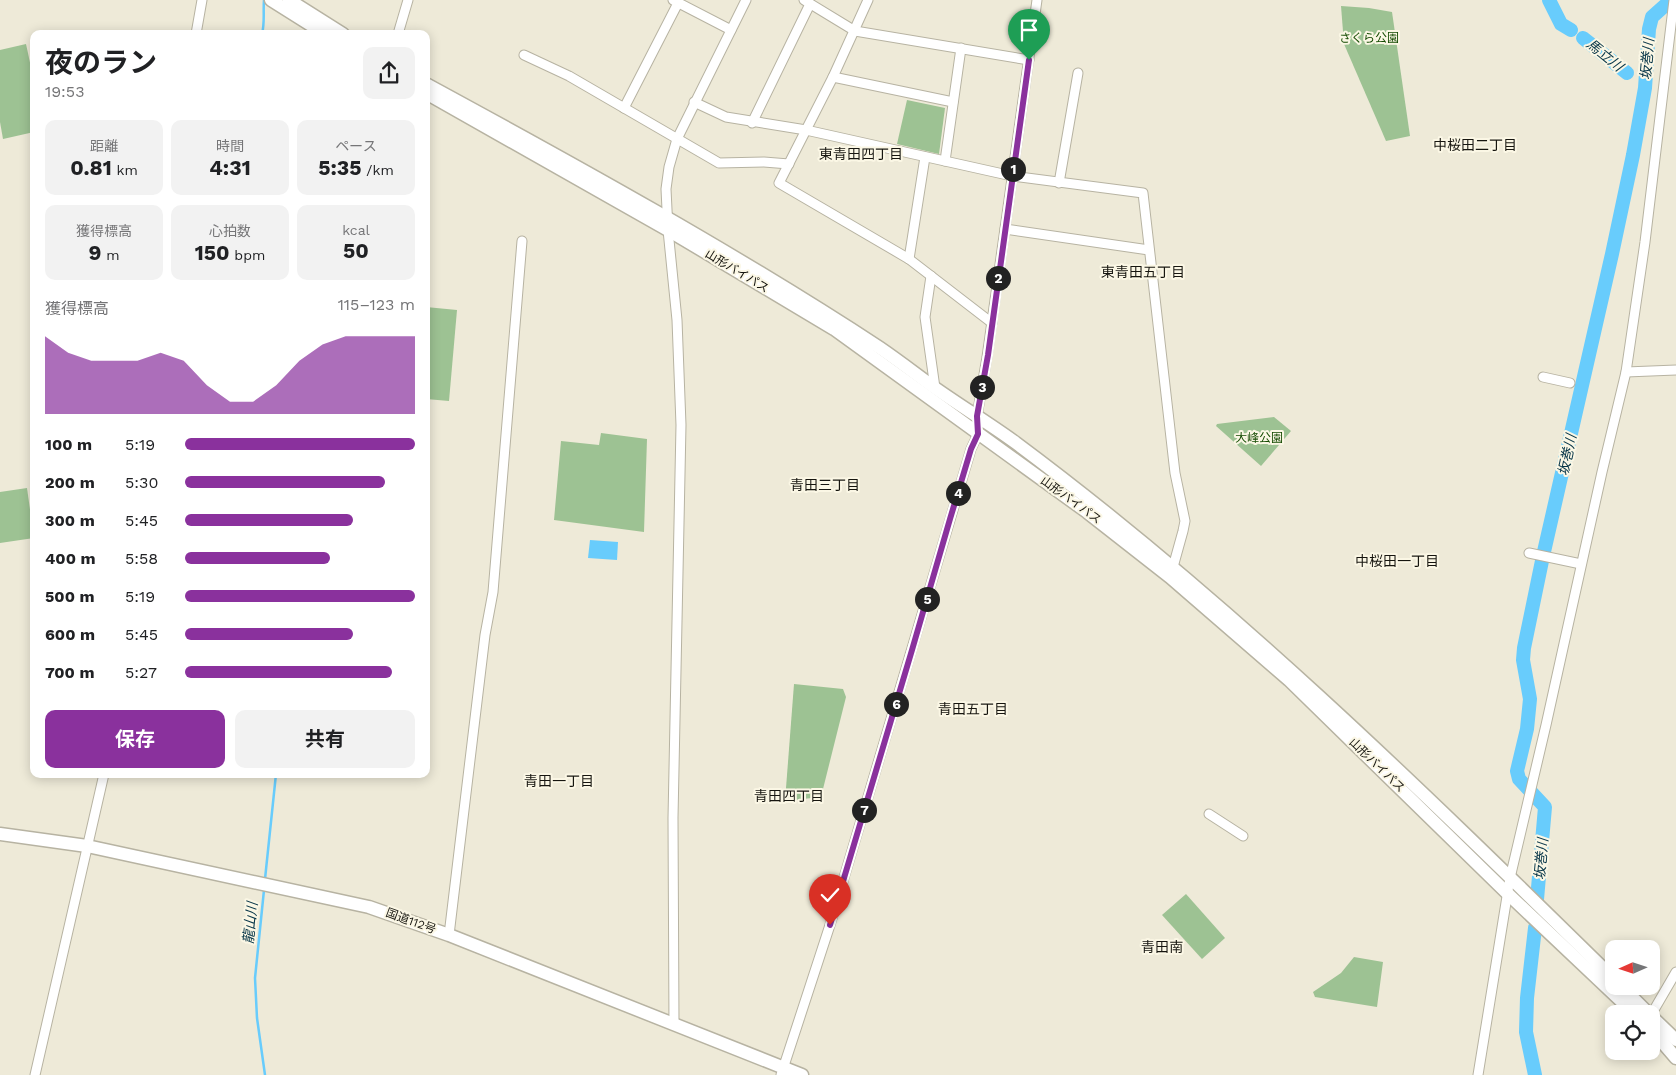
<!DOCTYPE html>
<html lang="ja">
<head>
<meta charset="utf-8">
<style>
  :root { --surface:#fff; --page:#f2f2f2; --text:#202124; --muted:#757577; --accent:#8a319d }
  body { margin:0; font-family:"Work Sans","Noto Sans JP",sans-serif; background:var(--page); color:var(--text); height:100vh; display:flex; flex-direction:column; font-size:19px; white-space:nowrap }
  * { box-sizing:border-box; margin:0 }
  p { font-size:16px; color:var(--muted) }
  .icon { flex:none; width:28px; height:28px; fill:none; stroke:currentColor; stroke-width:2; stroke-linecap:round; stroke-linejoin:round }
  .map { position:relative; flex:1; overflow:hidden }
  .details { position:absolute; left:30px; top:30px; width:400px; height:748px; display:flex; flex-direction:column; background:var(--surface); border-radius:10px; box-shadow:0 2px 12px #0003 }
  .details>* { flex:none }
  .needle { width:32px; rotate:267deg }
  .fabs { position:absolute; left:1605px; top:940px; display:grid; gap:10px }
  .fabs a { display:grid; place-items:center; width:55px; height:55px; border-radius:10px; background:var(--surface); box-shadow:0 2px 12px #0003; font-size:25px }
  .pin { position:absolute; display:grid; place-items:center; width:42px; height:42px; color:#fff; margin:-51px -21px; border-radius:50% 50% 50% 0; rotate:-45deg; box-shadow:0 0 5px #0007 }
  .pin .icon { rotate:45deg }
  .km { position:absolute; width:25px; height:25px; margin:-12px; border-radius:50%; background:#222; color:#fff; font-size:14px; line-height:25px; text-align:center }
  .round { display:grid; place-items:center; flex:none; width:52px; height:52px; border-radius:10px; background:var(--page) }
  .head { display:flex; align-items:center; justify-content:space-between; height:85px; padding:0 15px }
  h1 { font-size:28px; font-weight:700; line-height:38px }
  .metrics { display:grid; grid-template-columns:repeat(3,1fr); gap:8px; height:85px; padding:5px 15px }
  .metrics div { display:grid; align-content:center; border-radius:10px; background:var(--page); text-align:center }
  .metrics b { font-size:21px; font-weight:700 }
  .metrics small { font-size:14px; font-weight:400 }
  .metrics p { font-size:14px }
  .chart { height:140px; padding:10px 15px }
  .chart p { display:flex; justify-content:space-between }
  .chart svg { width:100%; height:90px; margin-top:5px; fill:var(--accent); opacity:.7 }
  .primary-button { display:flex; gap:10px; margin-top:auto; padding:10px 15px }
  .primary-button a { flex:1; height:58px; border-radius:10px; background:var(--accent); color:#fff; font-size:20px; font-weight:700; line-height:58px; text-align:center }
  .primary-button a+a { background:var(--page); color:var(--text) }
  ul { padding:0 15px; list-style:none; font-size:16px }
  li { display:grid; grid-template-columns:80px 60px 1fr; align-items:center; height:38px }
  li i { height:12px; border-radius:6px; background:var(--accent) }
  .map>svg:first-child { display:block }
  .green { fill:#9dc293 }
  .water { fill:#68ccfc }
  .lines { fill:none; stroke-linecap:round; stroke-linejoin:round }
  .stream { stroke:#68ccfc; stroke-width:2.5 }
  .river { stroke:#68ccfc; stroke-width:14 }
  .minor-casing { stroke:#b7b3a2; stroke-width:11 }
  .highway-casing { stroke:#b7b3a2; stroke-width:15 }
  .minor { stroke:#fff; stroke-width:9 }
  .highway { stroke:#fff; stroke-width:12 }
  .route-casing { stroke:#fff; stroke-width:10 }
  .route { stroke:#8a319d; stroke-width:6 }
  .labels { text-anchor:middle; stroke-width:4; stroke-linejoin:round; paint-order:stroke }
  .park-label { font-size:12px; fill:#134a00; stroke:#fbf7e5 }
  .street-label { font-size:12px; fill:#16150f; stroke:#fbf7e5 }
  .water-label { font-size:14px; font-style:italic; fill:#053447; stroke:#fbf7e5 }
  .neighbourhood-label { font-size:14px; fill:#16150f; stroke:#fbf7e5 }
</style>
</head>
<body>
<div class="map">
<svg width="1676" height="1075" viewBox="0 0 1676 1075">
  <rect width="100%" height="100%" fill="#eeead8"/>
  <g class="green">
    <path d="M1341,6l28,2 23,4 18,124 -24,5 -42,-97z"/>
    <path d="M26,44l8,37v51l-31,7 -3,-17v-72z"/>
    <path d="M907,100l38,8 -6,46 -42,-10z"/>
    <path d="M426,307l31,3 -8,91 -23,-2z"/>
    <path d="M1274,417l17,14 -30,35 -45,-40 1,-2z"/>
    <path d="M601,433l46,6 -3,93 -90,-12 7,-79 38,4z"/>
    <path d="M27,488l7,50 -34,5v-51z"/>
    <path d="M794,684l49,5 3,8 -25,100 -36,4z"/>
    <path d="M1186,894l39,44 -23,21 -40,-44z"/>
    <path d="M1354,957l29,5 -6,45 -62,-10 -2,-5 28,-19z"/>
  </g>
  <path class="water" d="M590,540l28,2 -1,18 -29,-2z"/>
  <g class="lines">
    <g class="stream">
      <path d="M262,34c3,-12 1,-22 2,-34"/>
      <path d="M265,879l11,-105"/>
      <path d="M264,890l-9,88 2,40 8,57"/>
    </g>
    <g class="river">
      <path d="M1549,0l12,24 10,6"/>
      <path d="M1583,38l44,35"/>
      <path d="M1536,911l9,-104 -26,-28 -2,-8 10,-42 3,-30 -7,-39 1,-12 19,-92 69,-302 21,-99 12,-67 4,-59 3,-12 19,-17"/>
      <path d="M1535,928l-8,70 -1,34 9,43"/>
    </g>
    <defs>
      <g id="minor">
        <path d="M673,0l58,30"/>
        <path d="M804,0l51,31 174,29"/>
        <path d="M868,0l-35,77 -54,106 130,76 83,64"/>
        <path d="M196,34l6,-34"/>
        <path d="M398,34l10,-34"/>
        <path d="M524,55l45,21 150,87 45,-1 25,2"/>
        <path d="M833,77l120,25"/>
        <path d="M694,102l32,15 80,13 206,46 131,17 32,280 10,48 -2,10 -10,36"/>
        <path d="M624,108l54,-105"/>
        <path d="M752,123l58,-119"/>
        <path d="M945,161l16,-113"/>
        <path d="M1059,183l19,-110"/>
        <path d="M1005,229l144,21"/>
        <path d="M909,259l16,-102"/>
        <path d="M931,276l-6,41 10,71"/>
        <path d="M1626,372l50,-2"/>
        <path d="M1543,377l27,6"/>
        <path d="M1529,553l52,11"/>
        <path d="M1209,814l34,22"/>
        <path d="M449,935l36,-300 8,-43 29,-351"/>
        <path d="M1651,1015l25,-43"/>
        <path d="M674,1025l-1,-207 8,-393 -4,-105 -9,-90 -2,-41 3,-22 8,-28 69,-139"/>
        <path d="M35,1075l69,-301"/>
        <path d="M781,1075l49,-150 141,-476 7,-15 -1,-18 10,-59 50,-357"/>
        <path d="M1478,1075l32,-197 36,-153 56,-253 24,-100 19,-130 29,-242"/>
      </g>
      <g id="highway">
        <path d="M271,0l54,34"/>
        <path d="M289,0l54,34"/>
        <path d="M426,84c153,83 309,169 454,264 19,13 37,27 55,40 27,19 55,36 81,55 215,160 407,349 598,536"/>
        <path d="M426,93l242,137 166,99 253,183 83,65 119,103 218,213 128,121"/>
        <path d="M0,834l87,12 282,61 80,28 353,140"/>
        <path d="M1621,986l28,28"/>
        <path d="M1651,1016l25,24"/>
        <path d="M1651,1029l25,29"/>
      </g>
    </defs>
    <use href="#minor" class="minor-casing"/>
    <use href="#highway" class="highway-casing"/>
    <use href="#minor" class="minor"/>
    <use href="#highway" class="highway"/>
  </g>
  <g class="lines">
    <defs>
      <path id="route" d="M830,925l82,-275 38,-131 21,-70 7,-15 -1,-18 11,-61 41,-295"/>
    </defs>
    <use href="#route" class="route-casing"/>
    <use href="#route" class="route"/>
  </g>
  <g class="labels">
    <g class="park-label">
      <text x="1369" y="42">さくら公園</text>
      <text x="1259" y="442">大峰公園</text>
    </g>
    <g class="street-label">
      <text transform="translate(737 271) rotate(31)" y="4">山形バイパス</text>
      <text transform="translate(1071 500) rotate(36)" y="4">山形バイパス</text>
      <text transform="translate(1377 765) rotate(44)" y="4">山形バイパス</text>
      <text transform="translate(411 921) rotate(20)" y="4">国道112号</text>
    </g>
    <g class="water-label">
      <text transform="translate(1605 55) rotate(39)" y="5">馬立川</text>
      <text transform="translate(1647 59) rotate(-85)" y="5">坂巻川</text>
      <text transform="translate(1567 455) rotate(-78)" y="5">坂巻川</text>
      <text transform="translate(1541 859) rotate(-85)" y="5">坂巻川</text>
      <text transform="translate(250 923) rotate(-84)" y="5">龍山川</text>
    </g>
    <g class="neighbourhood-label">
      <text x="1475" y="150">中桜田二丁目</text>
      <text x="861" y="159">東青田四丁目</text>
      <text x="1143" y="277">東青田五丁目</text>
      <text x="825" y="490">青田三丁目</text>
      <text x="1397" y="566">中桜田一丁目</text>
      <text x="973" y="714">青田五丁目</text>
      <text x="559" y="786">青田一丁目</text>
      <text x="789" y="801">青田四丁目</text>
      <text x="1162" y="952">青田南</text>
    </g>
  </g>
</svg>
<div class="fabs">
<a><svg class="needle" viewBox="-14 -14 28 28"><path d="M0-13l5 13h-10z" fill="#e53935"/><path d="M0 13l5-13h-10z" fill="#757577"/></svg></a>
<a><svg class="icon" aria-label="locate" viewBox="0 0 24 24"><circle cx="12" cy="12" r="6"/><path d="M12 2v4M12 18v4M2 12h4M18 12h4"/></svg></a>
</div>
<div class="pin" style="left:1029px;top:60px;background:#1e9e55"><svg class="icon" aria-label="arrive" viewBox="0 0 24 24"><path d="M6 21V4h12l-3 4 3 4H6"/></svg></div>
<div class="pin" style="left:830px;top:925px;background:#d93025"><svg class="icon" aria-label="check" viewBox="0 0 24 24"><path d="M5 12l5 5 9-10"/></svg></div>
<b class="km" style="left:1013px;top:169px">1</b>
<b class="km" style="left:998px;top:278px">2</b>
<b class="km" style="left:982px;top:387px">3</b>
<b class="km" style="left:958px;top:493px">4</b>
<b class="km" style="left:927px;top:599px">5</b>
<b class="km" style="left:896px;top:704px">6</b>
<b class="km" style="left:864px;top:810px">7</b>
<section class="details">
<div class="head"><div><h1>夜のラン</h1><p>19:53</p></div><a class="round"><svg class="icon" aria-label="share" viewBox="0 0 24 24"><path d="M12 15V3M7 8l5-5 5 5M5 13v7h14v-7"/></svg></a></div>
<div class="metrics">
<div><p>距離</p><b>0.81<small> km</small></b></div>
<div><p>時間</p><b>4:31</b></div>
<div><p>ペース</p><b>5:35<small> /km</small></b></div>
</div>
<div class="metrics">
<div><p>獲得標高</p><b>9<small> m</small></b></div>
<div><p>心拍数</p><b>150<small> bpm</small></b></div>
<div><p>kcal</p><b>50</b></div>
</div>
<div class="chart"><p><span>獲得標高</span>115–123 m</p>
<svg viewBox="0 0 160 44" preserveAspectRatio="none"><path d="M0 44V6L10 14L20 18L30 18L40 18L50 14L60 18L70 30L80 38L90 38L100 30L110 18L120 10L130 6L140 6L150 6L160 6V44z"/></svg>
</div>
<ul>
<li><b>100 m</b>5:19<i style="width:100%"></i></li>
<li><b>200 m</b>5:30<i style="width:87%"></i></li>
<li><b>300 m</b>5:45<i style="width:73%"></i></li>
<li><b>400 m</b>5:58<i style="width:63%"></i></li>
<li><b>500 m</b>5:19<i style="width:100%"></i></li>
<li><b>600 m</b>5:45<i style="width:73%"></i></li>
<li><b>700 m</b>5:27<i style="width:90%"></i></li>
</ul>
<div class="primary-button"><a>保存</a><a>共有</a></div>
</section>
</div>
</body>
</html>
